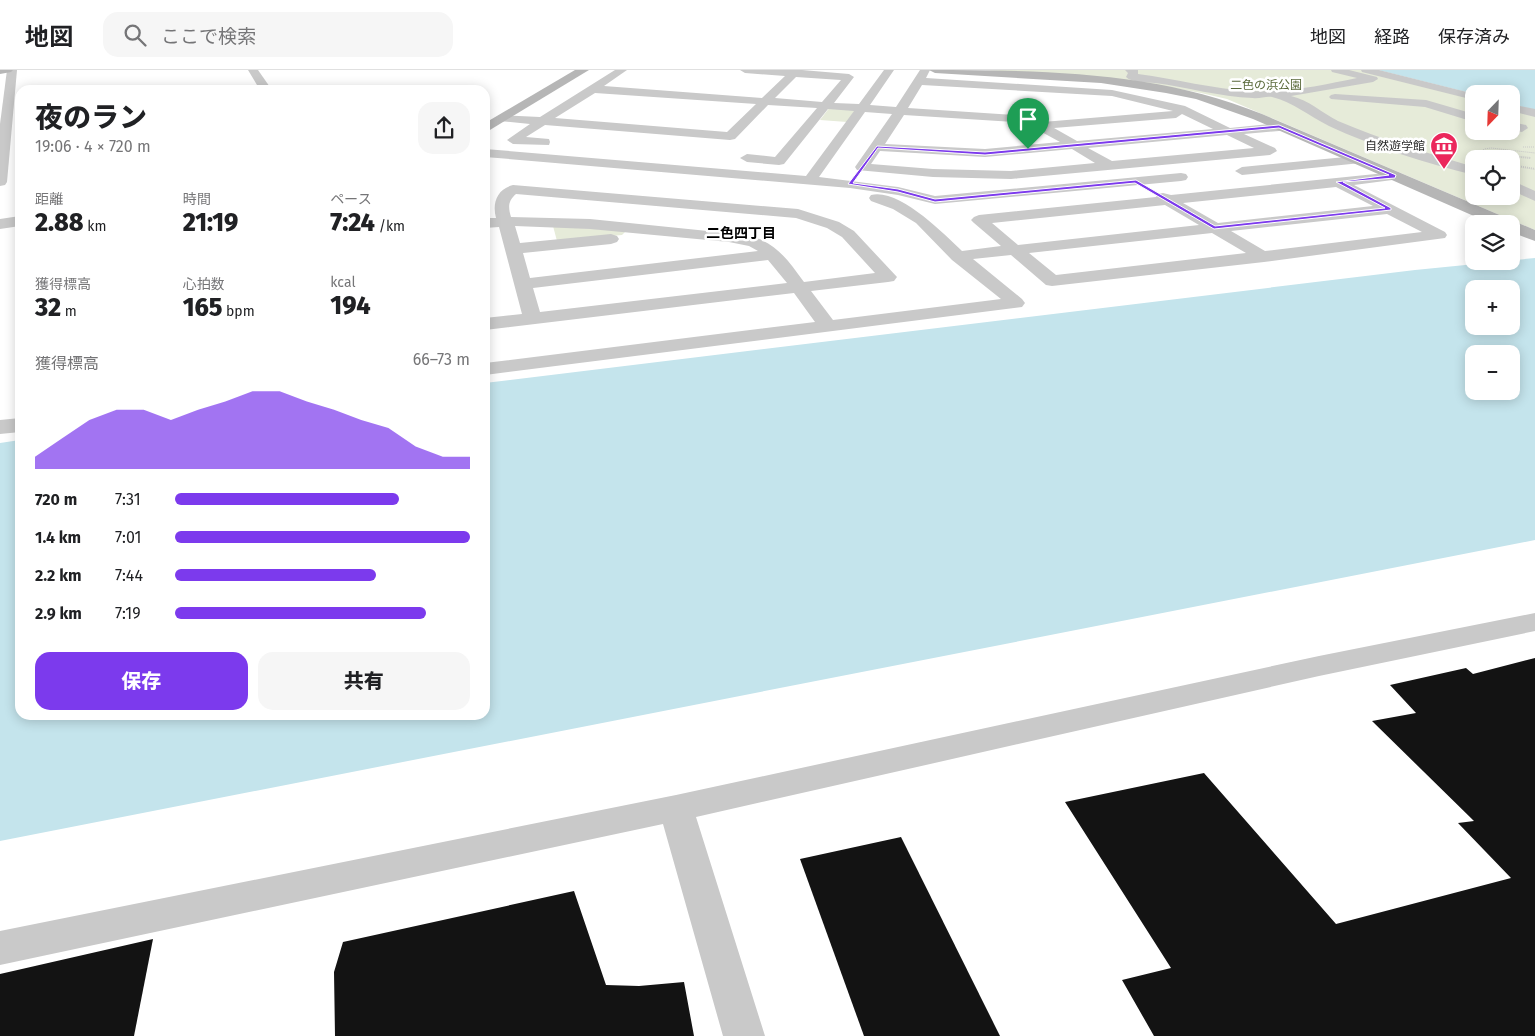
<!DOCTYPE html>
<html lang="ja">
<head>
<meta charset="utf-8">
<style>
  :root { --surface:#fff; --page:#f6f6f6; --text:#202124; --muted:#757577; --line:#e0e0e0; --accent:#7c3aed }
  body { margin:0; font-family:"Fira Sans","Noto Sans JP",sans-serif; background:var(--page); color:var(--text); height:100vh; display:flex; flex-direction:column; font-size:19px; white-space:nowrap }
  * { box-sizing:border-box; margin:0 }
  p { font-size:16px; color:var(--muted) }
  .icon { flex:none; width:28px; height:28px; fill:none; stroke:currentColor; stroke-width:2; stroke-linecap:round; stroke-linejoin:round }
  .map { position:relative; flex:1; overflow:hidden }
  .panel { position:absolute; left:15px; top:15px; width:475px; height:635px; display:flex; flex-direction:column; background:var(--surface); border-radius:15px; box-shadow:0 2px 12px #0003 }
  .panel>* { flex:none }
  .needle { width:32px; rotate:203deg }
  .tools { position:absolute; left:1465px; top:15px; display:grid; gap:10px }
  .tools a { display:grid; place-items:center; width:55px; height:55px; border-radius:10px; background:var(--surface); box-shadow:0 2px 12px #0003; font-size:25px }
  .pin { position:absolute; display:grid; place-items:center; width:42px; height:42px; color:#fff; margin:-51px -21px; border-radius:50% 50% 50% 0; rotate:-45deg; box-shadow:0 0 5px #0007 }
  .pin .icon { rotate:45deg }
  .round { display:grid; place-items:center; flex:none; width:52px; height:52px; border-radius:15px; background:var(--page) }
  .overview { display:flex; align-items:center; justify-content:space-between; height:85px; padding:0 20px }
  h1 { font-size:28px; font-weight:800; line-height:38px }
  .metrics { display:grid; grid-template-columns:repeat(3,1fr); gap:8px; height:85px; padding:5px 20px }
  .metrics div { display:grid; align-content:center }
  .metrics b { font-size:25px; font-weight:800 }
  .metrics small { font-size:14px; font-weight:400 }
  .metrics p { font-size:14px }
  .chart { height:140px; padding:10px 20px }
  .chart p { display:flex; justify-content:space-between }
  .chart svg { width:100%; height:90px; margin-top:5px; fill:var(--accent); opacity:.7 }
  .primary-button { display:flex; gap:10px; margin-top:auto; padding:10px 20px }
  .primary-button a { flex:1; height:58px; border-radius:15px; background:var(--accent); color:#fff; font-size:20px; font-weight:800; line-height:58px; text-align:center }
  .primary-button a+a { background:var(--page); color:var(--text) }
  ul { padding:0 20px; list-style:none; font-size:16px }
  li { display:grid; grid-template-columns:80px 60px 1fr; align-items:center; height:38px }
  li i { height:12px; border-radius:6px; background:var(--accent) }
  header { display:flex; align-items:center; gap:30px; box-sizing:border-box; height:70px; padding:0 25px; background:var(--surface); border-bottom:1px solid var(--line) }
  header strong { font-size:24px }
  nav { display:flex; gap:28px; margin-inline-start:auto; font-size:18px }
  .search { width:350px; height:45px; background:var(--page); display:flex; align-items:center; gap:12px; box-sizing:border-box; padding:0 18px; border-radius:15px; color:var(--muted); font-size:19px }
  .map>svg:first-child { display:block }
  .green { fill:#e6ebd9; fill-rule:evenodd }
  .water { fill:#c4e4ec; fill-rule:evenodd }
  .building { fill:#131313 }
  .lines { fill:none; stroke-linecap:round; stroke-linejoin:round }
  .path-far1 { stroke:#c9c9c9; stroke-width:1; stroke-dasharray:1 1; stroke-linecap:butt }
  .path { stroke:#c9c9c9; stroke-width:2; stroke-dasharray:1 1; stroke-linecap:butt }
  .street { fill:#c9c9c9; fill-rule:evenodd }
  .secondary { fill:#b6b6b6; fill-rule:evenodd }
  .route { fill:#7c3aed; stroke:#fff; fill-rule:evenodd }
  .labels { text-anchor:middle; stroke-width:5; stroke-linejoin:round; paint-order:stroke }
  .far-park-label { font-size:12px; fill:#596939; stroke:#fff }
  .far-poi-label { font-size:12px; fill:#2c2c2c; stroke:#fff; text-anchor:end }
  .far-neighbourhood-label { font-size:14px; font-weight:bold; fill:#000; stroke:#fff }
</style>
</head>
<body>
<header>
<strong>地図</strong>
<div class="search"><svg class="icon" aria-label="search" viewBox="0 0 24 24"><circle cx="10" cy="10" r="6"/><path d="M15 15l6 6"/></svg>ここで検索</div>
<nav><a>地図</a><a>経路</a><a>保存済み</a></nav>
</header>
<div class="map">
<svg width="1535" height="966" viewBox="0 0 1535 966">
  <rect width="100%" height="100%" fill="#fff"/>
  <g class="green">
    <path d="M985,0h388l101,26v35h37v-25l24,6v118l-308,-131c-79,-20 -160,-24 -242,-29zM1474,89h37v37h-37z"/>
    <path d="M830,37l26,2 -9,13 -27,-2z"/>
    <path d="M553,156l73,5 -4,4 -65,6z"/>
  </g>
  <g class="water">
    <path d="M1378,0h157v40l-24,-6v-10h-37z"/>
    <path d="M1535,188v282l-1535,301v-398l20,-3v275h465v-332l930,-113zM1474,219h37v37h-37zM1474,284h37v37h-37z"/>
  </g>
  <g class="building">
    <path d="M1535,588v378h-381l-32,-56 49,-12 -106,-166 139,-29 132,151 175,-46 -53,-55 16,-2 -102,-100 44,-8 -26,-28 76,-17 7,6z"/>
    <path d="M901,767l99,199h-136l-64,-177z"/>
    <path d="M574,821l32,94 33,1 45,-4 10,54h-359l-1,-64 9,-30z"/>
    <path d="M153,869l-19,97h-134v-62z"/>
  </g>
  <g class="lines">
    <g class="path-far1">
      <path d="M1523,77h12"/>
      <path d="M1479,84l5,-5 7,-1 44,5"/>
    </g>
    <g class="path">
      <path d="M1482,85l19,4"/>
      <path d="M1497,88l2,-3 32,3"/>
      <path d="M1517,96l18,3"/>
    </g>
    <g class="street">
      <path d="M7,0h10l-10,112 -2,3 -5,1v-62z"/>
      <path d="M248,0h10l14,20h-12z"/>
      <path d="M615,0h12l-23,16 158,12 23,-22 -40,-3 -5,-3h62l47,4 5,3 -20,26 25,1 25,-34h10l-24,35 26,2 24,-37h10l-4,8 186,12 73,16 45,22 49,-5 6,4 -6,4 -35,3 31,14 2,3 -7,4 -259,24 -78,-2 -76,-7 -2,-3 37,-53 -27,-2 -46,65 79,10 37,9 246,-23 5,1 2,3 -2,3 -5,1 -246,23 -37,-9 -48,-7 -365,-31v-8l321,27 48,-65 -26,-2 -44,55 -5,1 -32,-3 -7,-4 7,-4 28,3 42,-49 -49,-3 -33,34 -5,1 -185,-15 -19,12 23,2 1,3 -1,3 -36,-1 -6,-4 23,-16 -31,-3 -2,-3 2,-3 41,2zM796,7l45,3 -19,22 -47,-4zM922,15l190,11 61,15 -130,11 -12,-6 -123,-8zM595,23l161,11 -29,28 -172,-14zM1182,44l31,15 -136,12 -23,-13 122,-10zM904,45l124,8 4,6 6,1 22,12 -75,7 -100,-5zM1227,65l27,13 -142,13 -24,-13zM1072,79l23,14 -84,8 -78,-2 -62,-5 9,-13 105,6z"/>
      <path d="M1125,0h13v4c38,5 75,15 113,17 36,2 72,-6 106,-13l-25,-6 -1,-2h18l28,7 1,2 -5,3 -82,14c18,4 31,17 47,25 44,19 90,32 136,46v8c-46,-11 -102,-29 -145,-49 -20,-10 -36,-24 -57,-29 -6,-1 -13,2 -19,1 -34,-1 -65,-11 -98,-15 -9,-1 -23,0 -29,-6l2,-4z"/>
      <path d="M1361,0h18l96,24 -1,6 -112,-28z"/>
      <path d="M1335,24l91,6 48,14v8l-49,-15 -94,-8 -2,-2 2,-2z"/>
      <path d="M1511,34l24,5v8l-24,-6z"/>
      <path d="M1511,52l15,3 2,3 -6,4 -11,-2z"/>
      <path d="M1356,86l7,4 -2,3 -119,12 -7,-4 7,-4z"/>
      <path d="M1395,102l5,1 2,3 -2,3 -46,6 91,47 2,3 -2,3 -181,24 -212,24 -6,-1 -35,-30 -38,4 49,40 3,4 -3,4 -537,68v-12l330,-41 -21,-29 -309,37v-12l37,-4 -23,-87 -14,1v-10h11c-4,-15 1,-29 17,-33l285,24 41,13 15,9 43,46 -3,4 -6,1 -77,9 22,29 168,-21 -49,-39 -36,-37 -23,-14 -22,-8 -2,-3 2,-3c28,-7 72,38 91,56l39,-5 -27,-23 -3,-3 3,-3 5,-2 177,-18 2,-3 5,-1 8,2zM1336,117l37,19 -155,17 -35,-20zM516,124l280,24 31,10 15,9 33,36 -71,9c-17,-23 -28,-40 -57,-47l-157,-16 -79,-2c-3,-10 -3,-16 5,-23zM1165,135l34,20 -181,20 -26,-22zM1387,144l35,18 -157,19 -34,-20zM515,156l75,3 139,13 20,4 9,5 -228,27 -7,-25 88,-9 6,-2 2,-3 -2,-3 -6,-2 -91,9zM1212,163l34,20 -190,22 -27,-22zM768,190l19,23 -247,29 -7,-24z"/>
      <path d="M1511,110l24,11v10l-24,-11z"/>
      <path d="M20,146v10l-20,3v-10z"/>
      <path d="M20,348v14l-20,2v-14z"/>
      <path d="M1535,543v18l-216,45 -623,141 69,219h-42l-60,-212 -663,141v-34l676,-136 643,-139z"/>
    </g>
    <g class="secondary">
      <path d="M0,0h13l-2,2 -11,2z"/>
      <path d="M575,0h14l-104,63v-10z"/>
      <path d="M929,0c112,0 228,1 333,44l273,116v11l-24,-9v-8h-19l-239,-105 -57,-20 -30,-6 -65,-10 -166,-10z"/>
    </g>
  </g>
  <path class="route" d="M1279,55l117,50 -1,3 -52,4 48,26v2l-177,19 -79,-46 -200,19 -37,-10 -50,-8 29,-38 108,6zM1279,58l110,47 -53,7 49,26 -170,18 -79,-46 -201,19 -37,-10 -45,-6 25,-35 107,7z"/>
  <defs>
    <symbol id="museum-pin" viewBox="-11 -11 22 30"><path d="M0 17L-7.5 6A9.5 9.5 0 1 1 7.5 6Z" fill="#eb275c" stroke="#fff"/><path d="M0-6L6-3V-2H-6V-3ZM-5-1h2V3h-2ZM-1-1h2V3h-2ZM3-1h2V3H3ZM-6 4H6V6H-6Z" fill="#fff"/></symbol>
  </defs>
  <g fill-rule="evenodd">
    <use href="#museum-pin" x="1428" y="60" width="32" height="43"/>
  </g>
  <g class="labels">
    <g class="far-park-label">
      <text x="1266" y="19">二色の浜公園</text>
    </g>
    <g class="far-poi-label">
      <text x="1425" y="80">自然遊学館</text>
    </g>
    <g class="far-neighbourhood-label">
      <text x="741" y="168">二色四丁目</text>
    </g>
  </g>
</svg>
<div class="tools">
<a><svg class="needle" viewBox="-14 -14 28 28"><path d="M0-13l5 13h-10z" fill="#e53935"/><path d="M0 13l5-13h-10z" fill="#757577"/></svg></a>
<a><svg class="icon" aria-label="locate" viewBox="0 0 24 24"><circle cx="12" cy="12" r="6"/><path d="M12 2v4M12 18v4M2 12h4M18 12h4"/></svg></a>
<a><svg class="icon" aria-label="layers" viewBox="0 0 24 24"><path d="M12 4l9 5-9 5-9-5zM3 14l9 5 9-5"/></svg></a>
<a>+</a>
<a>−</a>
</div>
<div class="pin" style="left:1028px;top:79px;background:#1e9e55"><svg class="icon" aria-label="arrive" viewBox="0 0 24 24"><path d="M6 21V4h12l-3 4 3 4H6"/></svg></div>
<section class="panel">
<div class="overview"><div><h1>夜のラン</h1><p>19:06 · 4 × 720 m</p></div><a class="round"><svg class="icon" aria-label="share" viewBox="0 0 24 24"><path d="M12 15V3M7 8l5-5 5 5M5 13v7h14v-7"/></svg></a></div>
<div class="metrics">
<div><p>距離</p><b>2.88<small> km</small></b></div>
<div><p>時間</p><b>21:19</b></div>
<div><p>ペース</p><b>7:24<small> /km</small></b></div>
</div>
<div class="metrics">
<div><p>獲得標高</p><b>32<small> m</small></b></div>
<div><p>心拍数</p><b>165<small> bpm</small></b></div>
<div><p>kcal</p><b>194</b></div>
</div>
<div class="chart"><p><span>獲得標高</span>66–73 m</p>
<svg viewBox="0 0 160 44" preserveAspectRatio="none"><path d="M0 44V38L10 29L20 20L30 15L40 15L50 20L60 15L70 11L80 6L90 6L100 11L110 15L120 20L130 24L140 33L150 38L160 38V44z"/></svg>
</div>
<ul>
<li><b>720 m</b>7:31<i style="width:76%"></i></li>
<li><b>1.4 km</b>7:01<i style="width:100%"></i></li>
<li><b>2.2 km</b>7:44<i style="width:68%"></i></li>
<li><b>2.9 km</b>7:19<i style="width:85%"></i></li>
</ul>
<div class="primary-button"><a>保存</a><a>共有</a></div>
</section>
</div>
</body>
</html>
